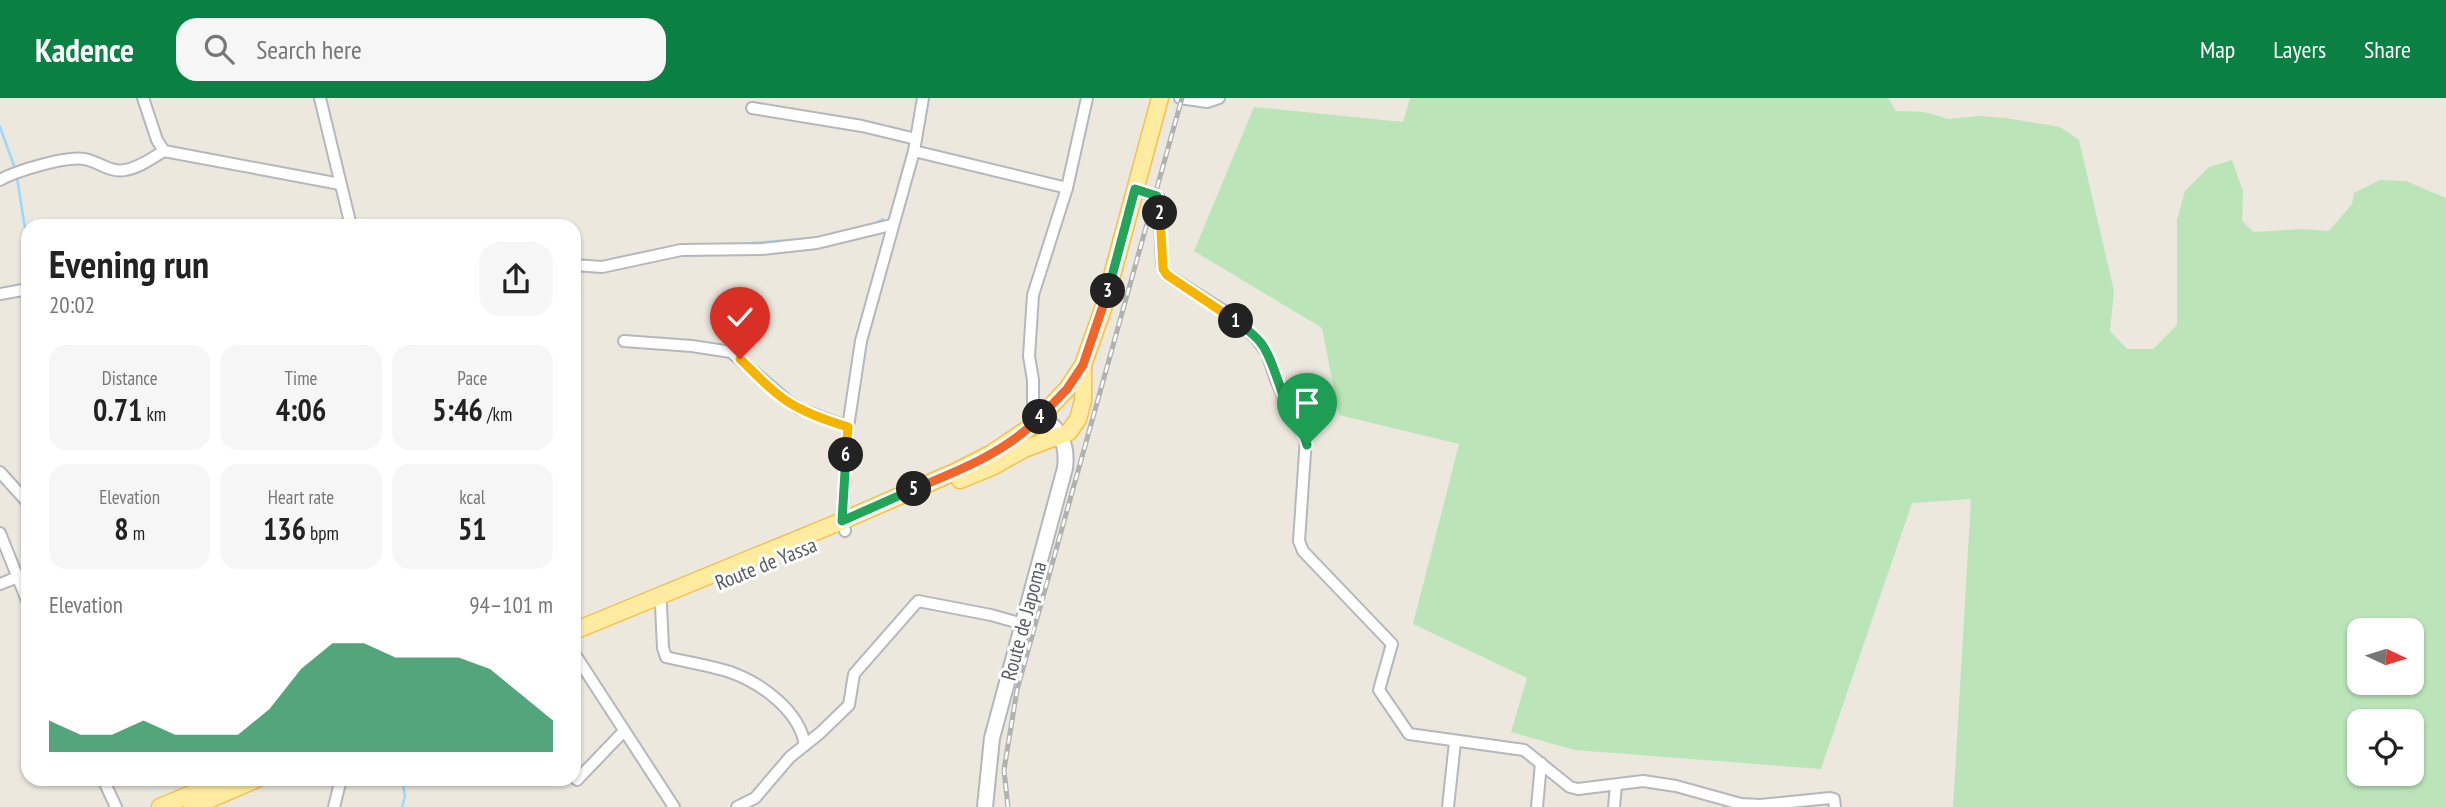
<!DOCTYPE html>
<html lang="en">
<head>
<meta charset="utf-8">
<style>
  :root { --surface:#fff; --page:#f6f6f6; --text:#222; --muted:#767676; --accent:#0b8043 }
  body { margin:0; font-family:"PT Sans Narrow",sans-serif; background:var(--page); color:var(--text); height:100vh; display:flex; flex-direction:column; font-size:26px; white-space:nowrap }
  * { box-sizing:border-box; margin:0 }
  p { font-size:23px; color:var(--muted) }
  .icon { flex:none; width:38px; height:38px; fill:none; stroke:currentColor; stroke-width:2; stroke-linecap:round; stroke-linejoin:round }
  .map { position:relative; flex:1; overflow:hidden }
  .side { position:absolute; left:21px; top:121px; width:560px; height:567px; display:flex; flex-direction:column; background:var(--surface); border-radius:21px; box-shadow:0 2px 5px #0004 }
  .side>* { flex:none }
  .needle { width:46px; rotate:94deg }
  .tools { position:absolute; left:2347px; top:520px; display:grid; gap:14px }
  .tools a { display:grid; place-items:center; width:77px; height:77px; border-radius:14px; background:var(--surface); box-shadow:0 2px 5px #0004; font-size:35px }
  .pin { position:absolute; display:grid; place-items:center; width:60px; height:60px; color:#fff; margin:-72px -30px; border-radius:50% 50% 50% 0; rotate:-45deg; box-shadow:0 0 7px #0007 }
  .pin .icon { rotate:45deg }
  .km { position:absolute; width:35px; height:35px; margin:-18px; border-radius:50%; background:#222; color:#fff; font-size:19px; line-height:35px; text-align:center }
  .round { display:grid; place-items:center; flex:none; width:74px; height:74px; border-radius:21px; background:var(--page) }
  .headline { display:flex; align-items:center; justify-content:space-between; height:119px; padding:0 28px }
  h1 { font-size:38px; font-weight:800; line-height:52px }
  .metrics { display:grid; grid-template-columns:repeat(3,1fr); gap:10px; height:119px; padding:7px 28px }
  .metrics div { display:grid; align-content:center; border-radius:18px; background:var(--page); text-align:center }
  .metrics b { font-size:30px; font-weight:800 }
  .metrics small { font-size:19px; font-weight:400 }
  .metrics p { font-size:19px }
  .chart { height:196px; padding:14px 28px }
  .chart p { display:flex; justify-content:space-between }
  .chart svg { width:100%; height:126px; margin-top:7px; fill:var(--accent); opacity:.7 }
  header { display:flex; align-items:center; gap:42px; box-sizing:border-box; height:98px; padding:0 35px; background:var(--accent); color:#fff }
  header strong { font-size:33px }
  nav { display:flex; gap:38px; margin-inline-start:auto; font-size:24px }
  .search { width:490px; height:63px; background:var(--page); display:flex; align-items:center; gap:18px; box-sizing:border-box; padding:0 24px; border-radius:21px; color:var(--muted); font-size:26px }
  .map>svg:first-child { display:block }
  .green { fill:#bbe5b9; fill-rule:evenodd }
  .lines { fill:none; stroke-linecap:round; stroke-linejoin:round }
  .stream { stroke:#9bd7ff; stroke-width:2.5 }
  .street-casing { stroke:#b5b7bc; stroke-width:14 }
  .secondary-casing { stroke:#b2b7bc; stroke-width:18 }
  .primary-casing { stroke:#f6c04d; stroke-width:19 }
  .street { stroke:#fff; stroke-width:10 }
  .secondary { stroke:#fff; stroke-width:14 }
  .primary { stroke:#ffeca0; stroke-width:16 }
  .rail-casing { stroke:#b0b1b1; stroke-width:5 }
  .rail { stroke:#fff; stroke-width:2.5; stroke-dasharray:8; stroke-linecap:butt }
  .split-1-casing { stroke:#fff; stroke-width:14 }
  .split-2-casing { stroke:#fff; stroke-width:14 }
  .split-3-casing { stroke:#fff; stroke-width:14 }
  .split-4-casing { stroke:#fff; stroke-width:14 }
  .split-5-casing { stroke:#fff; stroke-width:14 }
  .split-6-casing { stroke:#fff; stroke-width:14 }
  .split-7-casing { stroke:#fff; stroke-width:14 }
  .split-1 { stroke:#22a559; stroke-width:9 }
  .split-2 { stroke:#f5b400; stroke-width:9 }
  .split-3 { stroke:#22a559; stroke-width:9 }
  .split-4 { stroke:#f0652b; stroke-width:9 }
  .split-5 { stroke:#f0652b; stroke-width:9 }
  .split-6 { stroke:#22a559; stroke-width:9 }
  .split-7 { stroke:#f5b400; stroke-width:9 }
  .labels { text-anchor:middle; stroke-width:6; stroke-linejoin:round; paint-order:stroke }
  .street-label { font-size:21px; fill:#585c60; stroke:#fff }
</style>
</head>
<body>
<header>
<strong>Kadence</strong>
<div class="search"><svg class="icon" aria-label="search" viewBox="0 0 24 24"><circle cx="10" cy="10" r="6"/><path d="M15 15l6 6"/></svg>Search here</div>
<nav><a>Map</a><a>Layers</a><a>Share</a></nav>
</header>
<div class="map">
<svg width="2446" height="709" viewBox="0 0 2446 709">
  <rect width="100%" height="100%" fill="#ece8de"/>
  <path class="green" d="M1410,0h478l8,13 28,1 25,7 30,-3 27,2 54,9 19,13 35,151 -4,40 17,18h26l24,-24v-105l8,-29 24,-24 23,-7 11,31 -1,30 12,11 46,-3 29,2 23,-27 2,-11 26,-13 26,1 40,17v609h-493l18,-308 -59,4 -91,266 -246,-19 -64,-18 16,-54 -114,-54 46,-180 -120,-29 -17,-87 -128,-77 60,-144 149,15zM2359,532h53v52h-53zM2359,623h53v53h-53z"/>
  <g class="lines">
    <g class="stream">
      <path d="M0,29l16,44"/>
      <path d="M17,80l11,69"/>
      <path d="M874,126l9,-5"/>
      <path d="M740,146l52,-4"/>
      <path d="M618,160l49,-10"/>
      <path d="M402,709l3,-11 -3,-17"/>
    </g>
    <defs>
      <g id="street">
        <path d="M143,0l14,42 7,11 176,33"/>
        <path d="M320,0l31,128"/>
        <path d="M1180,0l27,4 12,-4"/>
        <path d="M752,10l110,18 54,13"/>
        <path d="M914,53l153,37"/>
        <path d="M0,82c16,-9 65,-24 84,-21 14,2 26,14 41,11 14,-2 27,-12 39,-19"/>
        <path d="M1135,91l24,9 3,64 1,7 4,6 57,36 32,27 11,15 9,27 16,37 14,21 -7,103 4,10 89,93 -13,46 30,44 115,16 46,37 8,2 65,-8 33,5 65,18 19,1 70,-7 4,1 1,8"/>
        <path d="M574,167l28,2 79,-17 81,-1 55,-6 74,-18"/>
        <path d="M0,196l28,-5"/>
        <path d="M624,243l68,5 39,6 58,50 11,7 48,18"/>
        <path d="M1042,318l-9,-12v-24l-4,-24 4,-61 34,-107 20,-90"/>
        <path d="M0,374l28,31"/>
        <path d="M845,433l-3,-10 6,-94 13,-86 53,-190 9,-53"/>
        <path d="M0,435l28,70"/>
        <path d="M0,486l28,-11"/>
        <path d="M661,507l2,43 3,9c20,5 43,8 64,15 31,11 69,38 75,73"/>
        <path d="M574,555l100,154"/>
        <path d="M103,681l13,28"/>
        <path d="M577,682l47,-49"/>
        <path d="M334,709l7,-28"/>
        <path d="M737,709l18,-9 35,-41 30,-24 29,-28 5,-31 64,-73 73,14 32,9"/>
        <path d="M1448,709l7,-65"/>
        <path d="M1537,709l4,-44"/>
        <path d="M1614,709l2,-22"/>
      </g>
      <path id="secondary" d="M985,709l7,-69 73,-270c3,-24 -5,-38 -23,-52"/>
      <g id="primary">
        <path d="M960,382l34,-14 30,-17 45,-17 9,-13 5,-18v-36"/>
        <path d="M574,533l268,-110 115,-50 35,-18 40,-27 35,-37 16,-24 20,-56 57,-211"/>
        <path d="M160,709l67,-28"/>
        <path d="M192,709l65,-28"/>
      </g>
    </defs>
    <use href="#street" class="street-casing"/>
    <use href="#secondary" class="secondary-casing"/>
    <use href="#primary" class="primary-casing"/>
    <use href="#street" class="street"/>
    <use href="#secondary" class="secondary"/>
    <use href="#primary" class="primary"/>
    <defs>
      <path id="rail" d="M1008,709l-4,-37 13,-80 165,-592"/>
    </defs>
    <use href="#rail" class="rail-casing"/>
    <use href="#rail" class="rail"/>
  </g>
  <g class="lines">
    <defs>
      <path id="split-1" d="M1236,223c9,7 18,13 25,22 13,17 19,51 31,72 5,11 13,18 15,30"/>
      <path id="split-2" d="M1160,115l3,56 4,6 69,46"/>
      <path id="split-3" d="M1108,193l27,-102 22,7 3,17"/>
      <path id="split-4" d="M1040,319l27,-28 16,-24 25,-74"/>
      <path id="split-5" d="M914,391c44,-18 93,-37 126,-72"/>
      <path id="split-6" d="M846,357l-4,66 72,-32"/>
      <path id="split-7" d="M740,261c19,18 37,39 61,50 15,8 31,13 47,18l-2,28"/>
    </defs>
    <use href="#split-1" class="split-1-casing"/>
    <use href="#split-2" class="split-2-casing"/>
    <use href="#split-3" class="split-3-casing"/>
    <use href="#split-4" class="split-4-casing"/>
    <use href="#split-5" class="split-5-casing"/>
    <use href="#split-6" class="split-6-casing"/>
    <use href="#split-7" class="split-7-casing"/>
    <use href="#split-1" class="split-1"/>
    <use href="#split-2" class="split-2"/>
    <use href="#split-3" class="split-3"/>
    <use href="#split-4" class="split-4"/>
    <use href="#split-5" class="split-5"/>
    <use href="#split-6" class="split-6"/>
    <use href="#split-7" class="split-7"/>
  </g>
  <g class="labels">
    <g class="street-label">
      <text transform="translate(766 466) rotate(-22)" y="7">Route de Yassa</text>
      <text transform="translate(1024 523) rotate(-75)" y="7">Route de Japoma</text>
    </g>
  </g>
</svg>
<div class="tools">
<a><svg class="needle" viewBox="-14 -14 28 28"><path d="M0-13l5 13h-10z" fill="#e53935"/><path d="M0 13l5-13h-10z" fill="#767676"/></svg></a>
<a><svg class="icon" aria-label="locate" viewBox="0 0 24 24"><circle cx="12" cy="12" r="6"/><path d="M12 2v4M12 18v4M2 12h4M18 12h4"/></svg></a>
</div>
<div class="pin" style="left:1307px;top:347px;background:#1e9e55"><svg class="icon" aria-label="arrive" viewBox="0 0 24 24"><path d="M6 21V4h12l-3 4 3 4H6"/></svg></div>
<div class="pin" style="left:740px;top:261px;background:#d93025"><svg class="icon" aria-label="check" viewBox="0 0 24 24"><path d="M5 12l5 5 9-10"/></svg></div>
<b class="km" style="left:1236px;top:223px">1</b>
<b class="km" style="left:1160px;top:115px">2</b>
<b class="km" style="left:1108px;top:193px">3</b>
<b class="km" style="left:1040px;top:319px">4</b>
<b class="km" style="left:914px;top:391px">5</b>
<b class="km" style="left:846px;top:357px">6</b>
<section class="side">
<div class="headline"><div><h1>Evening run</h1><p>20:02</p></div><a class="round"><svg class="icon" aria-label="share" viewBox="0 0 24 24"><path d="M12 15V3M7 8l5-5 5 5M5 13v7h14v-7"/></svg></a></div>
<div class="metrics">
<div><p>Distance</p><b>0.71<small> km</small></b></div>
<div><p>Time</p><b>4:06</b></div>
<div><p>Pace</p><b>5:46<small> /km</small></b></div>
</div>
<div class="metrics">
<div><p>Elevation</p><b>8<small> m</small></b></div>
<div><p>Heart rate</p><b>136<small> bpm</small></b></div>
<div><p>kcal</p><b>51</b></div>
</div>
<div class="chart"><p><span>Elevation</span>94–101 m</p>
<svg viewBox="0 0 160 44" preserveAspectRatio="none"><path d="M0 44V33L10 38L20 38L30 33L40 38L50 38L60 38L70 29L80 15L90 6L100 6L110 11L120 11L130 11L140 15L150 24L160 33V44z"/></svg>
</div>
</section>
</div>
</body>
</html>
